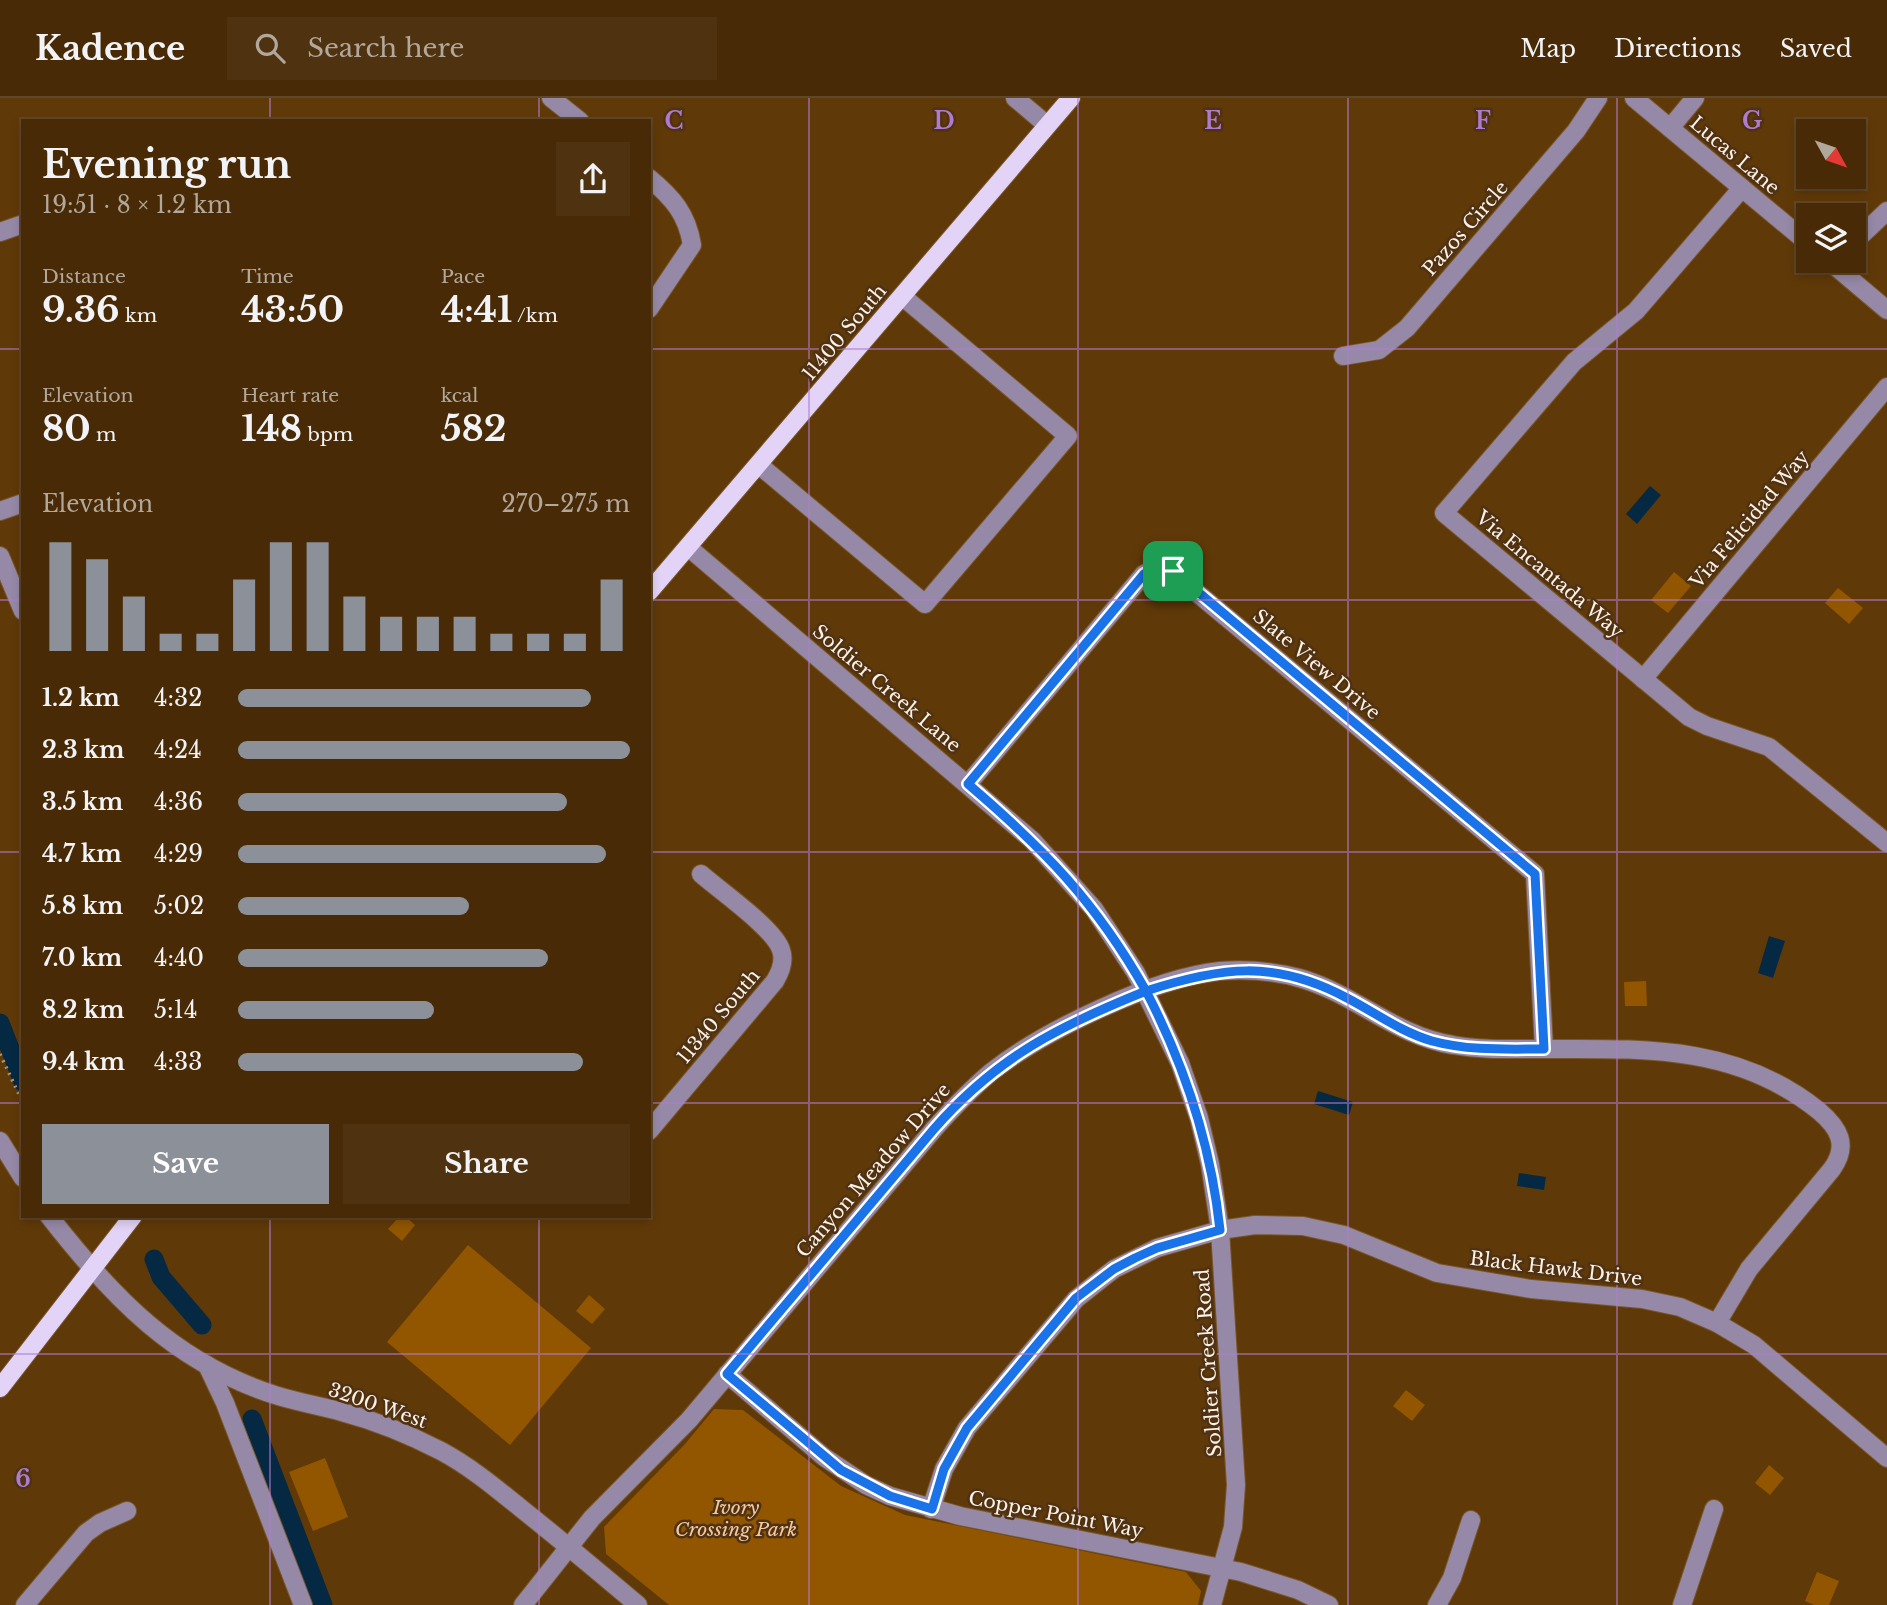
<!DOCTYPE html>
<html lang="en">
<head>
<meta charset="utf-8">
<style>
  :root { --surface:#482b06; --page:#4f3310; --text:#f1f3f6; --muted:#b1a79b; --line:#604728; --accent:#8c9099 }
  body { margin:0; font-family:"Libre Baskerville",serif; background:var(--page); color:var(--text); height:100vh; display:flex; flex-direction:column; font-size:26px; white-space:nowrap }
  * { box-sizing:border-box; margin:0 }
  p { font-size:23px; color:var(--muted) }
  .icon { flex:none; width:38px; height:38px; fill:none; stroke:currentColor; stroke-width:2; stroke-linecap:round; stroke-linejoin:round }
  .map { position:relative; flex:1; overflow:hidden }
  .drawer { position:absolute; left:21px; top:21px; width:630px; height:1099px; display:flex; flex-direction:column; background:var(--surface); border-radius:0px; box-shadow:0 4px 10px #0003,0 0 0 2px var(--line) }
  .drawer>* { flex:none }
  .needle { width:46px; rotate:130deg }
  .fabs { position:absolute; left:1796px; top:21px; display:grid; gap:14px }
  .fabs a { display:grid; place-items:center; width:70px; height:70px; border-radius:0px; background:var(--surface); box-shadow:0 4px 10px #0003,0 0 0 2px var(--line); font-size:35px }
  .pin { position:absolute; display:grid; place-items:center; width:60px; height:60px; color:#fff; margin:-30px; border-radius:14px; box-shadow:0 4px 10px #0006 }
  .round { display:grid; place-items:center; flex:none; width:74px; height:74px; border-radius:0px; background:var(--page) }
  .overview { display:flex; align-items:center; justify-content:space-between; height:119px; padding:0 21px }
  h1 { font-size:38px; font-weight:700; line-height:52px }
  .metrics { display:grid; grid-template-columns:repeat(3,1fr); gap:10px; height:119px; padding:7px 21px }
  .metrics div { display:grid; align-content:center }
  .metrics b { font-size:35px; font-weight:700 }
  .metrics small { font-size:19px; font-weight:400 }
  .metrics p { font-size:19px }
  .chart { height:196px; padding:14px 21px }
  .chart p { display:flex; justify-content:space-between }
  .chart svg { width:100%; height:126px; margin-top:7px; stroke:var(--accent); stroke-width:6 }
  .action { display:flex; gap:14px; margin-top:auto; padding:14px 21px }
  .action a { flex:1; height:80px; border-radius:0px; background:var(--accent); color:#fff; font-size:28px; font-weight:700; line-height:80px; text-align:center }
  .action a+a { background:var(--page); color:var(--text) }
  ul { padding:0 21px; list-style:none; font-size:23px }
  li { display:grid; grid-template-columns:112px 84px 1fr; align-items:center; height:52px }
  li i { height:18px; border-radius:9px; background:var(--accent) }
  header { display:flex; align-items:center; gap:42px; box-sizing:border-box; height:98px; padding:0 35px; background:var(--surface); border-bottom:2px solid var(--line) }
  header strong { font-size:33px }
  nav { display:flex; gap:38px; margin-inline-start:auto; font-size:24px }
  .search { width:490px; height:63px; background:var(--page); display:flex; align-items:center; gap:18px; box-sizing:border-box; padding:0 24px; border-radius:0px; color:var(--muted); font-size:26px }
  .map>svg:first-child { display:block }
  .green { fill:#925600 }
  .water { fill:#062943 }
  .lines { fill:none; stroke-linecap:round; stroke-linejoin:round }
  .canal { stroke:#062943; stroke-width:19 }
  .minor-casing { stroke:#79572c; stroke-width:20 }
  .major-casing { stroke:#79572c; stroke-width:20 }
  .path { stroke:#ac9273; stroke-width:3.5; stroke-dasharray:2 5; stroke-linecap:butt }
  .minor { stroke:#9689a7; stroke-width:18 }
  .major { stroke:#e3d3f7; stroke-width:18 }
  .route-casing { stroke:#fff; stroke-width:14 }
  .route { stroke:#1a73e8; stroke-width:9 }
  .grid { fill:none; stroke:#b07bcf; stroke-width:2; stroke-opacity:0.55 }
  .labels { text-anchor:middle; stroke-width:5; stroke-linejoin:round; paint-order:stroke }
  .street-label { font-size:19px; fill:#fff2e7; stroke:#4e3213 }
  .park-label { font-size:19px; font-style:italic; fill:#f5c9a0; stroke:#4e3213 }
  .grid-label { font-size:23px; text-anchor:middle; font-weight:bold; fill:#b07bcf; stroke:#4e3213; stroke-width:5; stroke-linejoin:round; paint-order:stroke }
</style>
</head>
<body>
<header>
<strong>Kadence</strong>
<div class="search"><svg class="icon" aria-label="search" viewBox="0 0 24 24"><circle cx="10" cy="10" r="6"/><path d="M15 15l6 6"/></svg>Search here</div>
<nav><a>Map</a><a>Directions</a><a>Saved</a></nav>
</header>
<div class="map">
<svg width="1887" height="1507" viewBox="0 0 1887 1507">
  <rect width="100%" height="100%" fill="#603908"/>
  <g class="green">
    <path d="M1674,474l17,14 -23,27 -17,-13z"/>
    <path d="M1838,490l25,20 -14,16 -24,-21z"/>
    <path d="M1646,883l1,25h-22l-1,-24z"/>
    <path d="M400,1118h5l10,9 -13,16 -14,-12z"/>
    <path d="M468,1147l123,103 -81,97 -123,-103z"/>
    <path d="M589,1197l16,14 -13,15 -16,-13z"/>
    <path d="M1406,1292l19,15 -13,16 -19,-15z"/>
    <path d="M714,1311l29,1 98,76 64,29 281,57 15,19 -3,14h-529l-63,-51 -2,-27 81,-83z"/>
    <path d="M325,1360l23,59 -35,14 -24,-59z"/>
    <path d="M1769,1367l15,13 -14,17 -15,-12z"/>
    <path d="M1817,1474l22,9 -10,24h-15l-9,-4z"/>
  </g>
  <g class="water">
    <path d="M1650,388l11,9 -24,29 -11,-10z"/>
    <path d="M1769,838l16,5 -12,37 -15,-5z"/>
    <path d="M1318,993l35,11 -4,13 -35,-11z"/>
    <path d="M1519,1075l27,4 -2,13 -27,-4z"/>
  </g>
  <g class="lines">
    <g class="canal">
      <path d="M0,925l23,59"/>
      <path d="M154,1161l7,18 41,48"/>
      <path d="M252,1321l71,186"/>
    </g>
    <defs>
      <g id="minor">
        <path d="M551,0l29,23"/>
        <path d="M1015,0l32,27"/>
        <path d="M1634,0l174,145"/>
        <path d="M1670,30l25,-30"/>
        <path d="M649,80c24,20 38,36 43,67l-43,64"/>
        <path d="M1742,90l-106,123 -62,51 -130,151 245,204 18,9 62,21 118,96"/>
        <path d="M0,134l23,-8"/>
        <path d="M1853,145l34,-32"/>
        <path d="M1829,163l58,49"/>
        <path d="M1343,258l36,-6 28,-22 169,-197 22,-33"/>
        <path d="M759,367l166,139 143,-168 -166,-140"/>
        <path d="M0,413l23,-8"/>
        <path d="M688,449l344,293 62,69 42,64 44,90 19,55 11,46 10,66 16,255 -3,42 -21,78"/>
        <path d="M0,458l23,55"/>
        <path d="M1643,581l244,-292"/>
        <path d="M968,686l176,-210 14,-7h8l369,307 9,175"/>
        <path d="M649,1033l126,-150c6,-10 10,-20 6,-31 -6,-21 -62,-60 -80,-76"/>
        <path d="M0,1043l23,37"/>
        <path d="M49,1118c63,81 126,147 226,179 22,7 45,11 67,17 34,9 68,23 99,39 30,16 56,38 82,59 39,31 77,63 115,95"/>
        <path d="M207,1267l18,38 78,202"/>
        <path d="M727,1276l97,83 42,28 24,11 70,20 281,56 57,18 31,15"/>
        <path d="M931,1411l13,-40 23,-41 109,-129 38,-30 43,-21 63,-18 35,-5 48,1 41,9 93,38 94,16 111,10 38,8 37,16 37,22 133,113"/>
        <path d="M25,1507l61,-72 14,-10 27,-12"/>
        <path d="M523,1507l69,-87 97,-98 245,-291c18,-20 36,-39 56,-56 53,-42 163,-95 230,-102 27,-2 53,0 79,7 55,15 96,58 154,67 28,5 56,4 84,4 102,0 198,-6 282,62 20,17 30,34 13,58l-83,100 -32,54"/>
        <path d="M1437,1507l15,-27 19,-58"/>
        <path d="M1682,1507l32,-96"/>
      </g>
      <g id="major">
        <path d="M649,494l422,-494"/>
        <path d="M0,1290l133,-172"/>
      </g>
    </defs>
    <use href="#minor" class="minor-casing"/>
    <use href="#major" class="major-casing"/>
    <path class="path" d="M0,956l23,49"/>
    <use href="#minor" class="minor"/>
    <use href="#major" class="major"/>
  </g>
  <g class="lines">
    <defs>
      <path id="route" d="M1173,473l-15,-5 -14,8 -176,210c76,65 128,118 178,207 -87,35 -149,66 -212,138l-207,245 114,96 49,26 42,13 12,-40 23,-41 109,-130 38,-29 21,-11 22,-10 63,-18c-9,-85 -35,-164 -74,-239 74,-24 129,-32 201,7 29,15 54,34 85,43 37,10 75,8 112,8l-9,-175 -362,-303"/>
    </defs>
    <use href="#route" class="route-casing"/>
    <use href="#route" class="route"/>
  </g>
  <path class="grid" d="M270,0v23M539,0v23M809,0v1507M1078,0v1507M1348,0v1507M1617,0v1507M0,251h23M649,251h1238M0,502h23M649,502h1238M0,754h23M649,754h1238M0,1005h23M649,1005h1238M270,1118v389M539,1118v389M0,1256h1887"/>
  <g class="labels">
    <g class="street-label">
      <text transform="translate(1735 57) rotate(40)" y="7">Lucas Lane</text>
      <text transform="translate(1465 130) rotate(-49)" y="7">Pazos Circle</text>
      <text transform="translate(844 234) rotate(-50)" y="7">11400 South</text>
      <text transform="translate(1749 421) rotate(-50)" y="7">Via Felicidad Way</text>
      <text transform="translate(1550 476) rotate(40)" y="7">Via Encantada Way</text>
      <text transform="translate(1317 566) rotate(40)" y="7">Slate View Drive</text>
      <text transform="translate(887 590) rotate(40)" y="7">Soldier Creek Lane</text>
      <text transform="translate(718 918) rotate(-50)" y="7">11340 South</text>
      <text transform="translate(873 1072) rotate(-49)" y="7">Canyon Meadow Drive</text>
      <text transform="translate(1556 1170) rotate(7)" y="7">Black Hawk Drive</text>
      <text transform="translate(1208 1265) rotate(-94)" y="7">Soldier Creek Road</text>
      <text transform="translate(378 1307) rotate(19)" y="7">3200 West</text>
      <text transform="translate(1056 1416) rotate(11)" y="7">Copper Point Way</text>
    </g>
    <g class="park-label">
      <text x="736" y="1416">Ivory<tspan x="736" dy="22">Crossing Park</tspan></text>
    </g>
  </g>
  <g class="grid-label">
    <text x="674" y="31">C</text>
    <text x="944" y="31">D</text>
    <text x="1213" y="31">E</text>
    <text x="1483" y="31">F</text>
    <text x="1752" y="31">G</text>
    <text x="23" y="1389">6</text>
  </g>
</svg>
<div class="fabs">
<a><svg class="needle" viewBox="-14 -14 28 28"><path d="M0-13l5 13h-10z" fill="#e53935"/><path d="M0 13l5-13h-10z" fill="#b1a79b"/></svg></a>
<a><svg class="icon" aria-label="layers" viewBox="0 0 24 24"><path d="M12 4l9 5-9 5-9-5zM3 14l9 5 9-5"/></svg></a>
</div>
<div class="pin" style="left:1173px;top:473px;background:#1e9e55"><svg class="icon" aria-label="arrive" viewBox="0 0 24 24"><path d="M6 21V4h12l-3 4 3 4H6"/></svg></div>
<section class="drawer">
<div class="overview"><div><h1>Evening run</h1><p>19:51 · 8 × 1.2 km</p></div><a class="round"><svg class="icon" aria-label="share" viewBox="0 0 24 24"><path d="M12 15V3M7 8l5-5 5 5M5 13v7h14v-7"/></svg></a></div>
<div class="metrics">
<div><p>Distance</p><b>9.36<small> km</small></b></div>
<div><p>Time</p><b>43:50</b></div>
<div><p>Pace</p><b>4:41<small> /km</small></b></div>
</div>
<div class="metrics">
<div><p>Elevation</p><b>80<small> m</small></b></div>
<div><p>Heart rate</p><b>148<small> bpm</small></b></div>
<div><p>kcal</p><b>582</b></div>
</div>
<div class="chart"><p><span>Elevation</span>270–275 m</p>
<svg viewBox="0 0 160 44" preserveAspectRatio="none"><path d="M5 44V6M15 44V12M25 44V25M35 44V38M45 44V38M55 44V19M65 44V6M75 44V6M85 44V25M95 44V32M105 44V32M115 44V32M125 44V38M135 44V38M145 44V38M155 44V19"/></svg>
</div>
<ul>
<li><b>1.2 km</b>4:32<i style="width:90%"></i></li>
<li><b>2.3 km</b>4:24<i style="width:100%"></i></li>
<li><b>3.5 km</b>4:36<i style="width:84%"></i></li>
<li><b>4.7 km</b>4:29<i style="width:94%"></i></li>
<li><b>5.8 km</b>5:02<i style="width:59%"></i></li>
<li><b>7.0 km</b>4:40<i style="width:79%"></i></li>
<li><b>8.2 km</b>5:14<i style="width:50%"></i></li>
<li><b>9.4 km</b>4:33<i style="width:88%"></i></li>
</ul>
<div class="action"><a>Save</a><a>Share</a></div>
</section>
</div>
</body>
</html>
